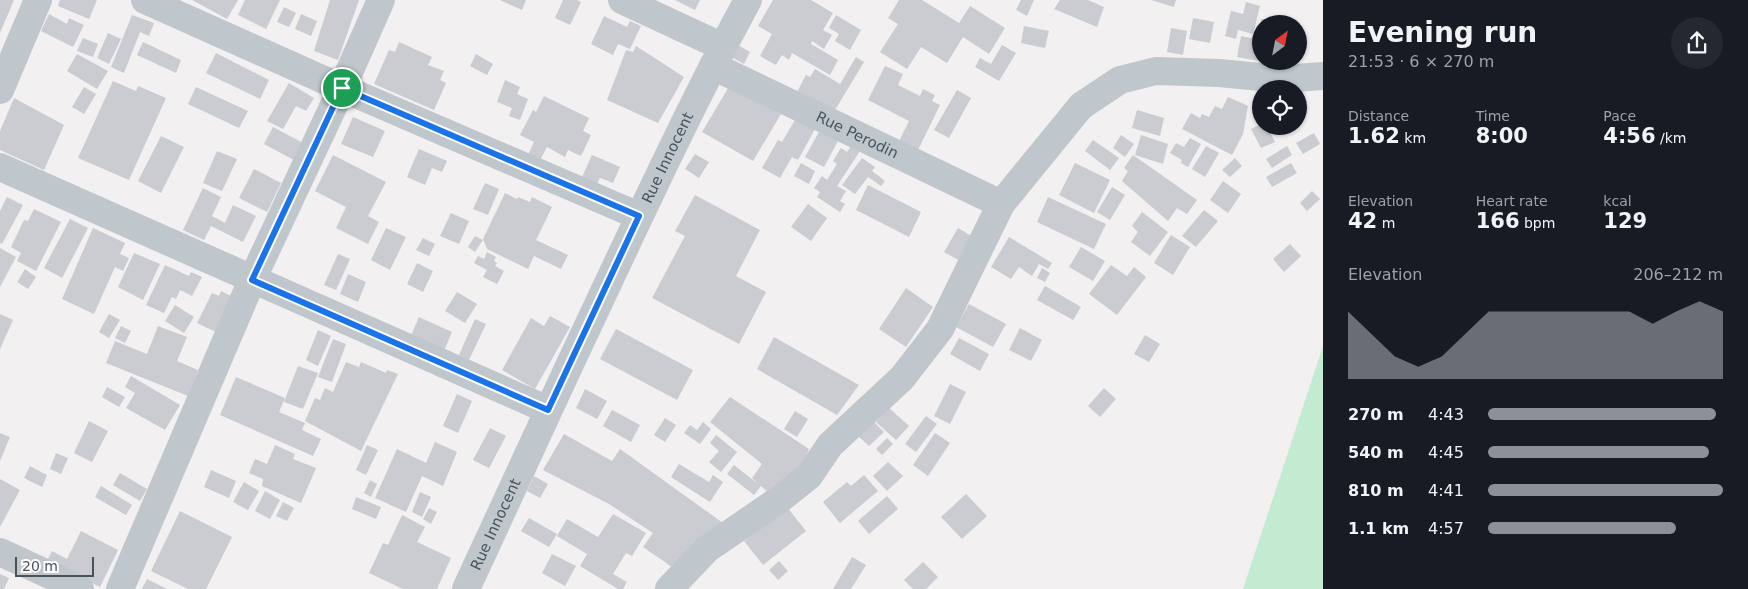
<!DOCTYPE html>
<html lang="en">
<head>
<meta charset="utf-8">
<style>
  :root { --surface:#171b24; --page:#242831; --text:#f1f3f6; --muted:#9ea1a6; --accent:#8c9099 }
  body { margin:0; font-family:"DejaVu Sans",sans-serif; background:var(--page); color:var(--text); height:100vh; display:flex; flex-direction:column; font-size:19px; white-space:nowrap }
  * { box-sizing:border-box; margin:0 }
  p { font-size:16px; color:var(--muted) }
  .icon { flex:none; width:28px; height:28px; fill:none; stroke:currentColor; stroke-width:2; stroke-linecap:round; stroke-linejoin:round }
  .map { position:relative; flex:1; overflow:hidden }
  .sheet { display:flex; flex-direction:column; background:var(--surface); width:425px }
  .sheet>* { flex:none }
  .needle { width:32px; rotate:32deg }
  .controls { position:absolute; left:1252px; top:15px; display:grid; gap:10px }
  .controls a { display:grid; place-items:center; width:55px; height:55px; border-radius:50%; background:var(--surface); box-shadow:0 1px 4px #0004; font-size:25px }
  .scale { position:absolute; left:15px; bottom:12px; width:79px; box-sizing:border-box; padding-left:5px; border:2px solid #49535b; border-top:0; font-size:14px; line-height:18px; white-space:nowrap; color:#49535b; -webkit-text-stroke:4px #fff; paint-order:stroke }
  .pin { position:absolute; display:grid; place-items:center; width:42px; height:42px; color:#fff; margin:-21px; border:2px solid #fff; border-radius:50%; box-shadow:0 1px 5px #0007 }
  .round { display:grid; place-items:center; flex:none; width:52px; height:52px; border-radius:26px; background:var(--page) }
  .head { display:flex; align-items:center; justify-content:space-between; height:85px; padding:0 25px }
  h1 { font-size:28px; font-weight:700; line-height:38px }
  .metrics { display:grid; grid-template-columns:repeat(3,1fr); gap:8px; height:85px; padding:5px 25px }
  .metrics div { display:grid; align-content:center }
  .metrics b { font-size:21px; font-weight:700 }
  .metrics small { font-size:14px; font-weight:400 }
  .metrics p { font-size:14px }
  .chart { height:140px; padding:10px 25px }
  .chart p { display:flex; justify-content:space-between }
  .chart svg { width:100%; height:90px; margin-top:5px; fill:var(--accent); opacity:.7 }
  ul { padding:0 25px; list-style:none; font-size:16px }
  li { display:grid; grid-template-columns:80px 60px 1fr; align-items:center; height:38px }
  li i { height:12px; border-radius:6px; background:var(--accent) }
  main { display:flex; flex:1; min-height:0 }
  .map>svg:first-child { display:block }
  .green { fill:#c3ebd1 }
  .building { fill:#caccd2 }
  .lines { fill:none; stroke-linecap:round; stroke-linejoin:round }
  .minor { stroke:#bfc7cd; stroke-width:28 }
  .route-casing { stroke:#fff; stroke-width:10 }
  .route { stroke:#1a73e8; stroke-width:6 }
  .labels { text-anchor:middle; stroke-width:5; stroke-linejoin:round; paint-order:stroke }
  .street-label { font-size:15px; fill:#49535b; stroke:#fff }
</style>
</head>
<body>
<main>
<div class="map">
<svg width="1323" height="589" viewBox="0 0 1323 589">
  <rect width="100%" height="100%" fill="#f2f0f0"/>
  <path class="green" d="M1323,346v243h-80z"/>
  <g class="building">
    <path d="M0,0h14l-14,33z"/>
    <path d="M60,0h37l-8,19 -31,-13z"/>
    <path d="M192,0h46l-11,19z"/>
    <path d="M245,0h35l-14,29 -28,-14z"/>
    <path d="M330,0h29l-21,60 -24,-9z"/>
    <path d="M500,0h26l-4,10z"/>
    <path d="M563,0h14l4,2 -11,23 -15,-7z"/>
    <path d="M675,0h25l-5,10z"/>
    <path d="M773,0h38l22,13 -10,17 9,5 -8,14 -12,-8 -1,3 27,16 -8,15 -38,-22 -3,7 -7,-5 -6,10 -16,-9 12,-22 -14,-8z"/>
    <path d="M899,0h23l37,23 11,-17 35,22 -16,26 -26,-17 -16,26 -26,-16 -14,22 -27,-17 18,-28 -10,-6z"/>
    <path d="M1021,0h13l-7,16 -11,-6z"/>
    <path d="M1060,0h28l16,7 -7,20 -43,-18z"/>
    <path d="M1151,0h25l-2,7z"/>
    <path d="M1246,2l14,4 -7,28 -15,-4 -2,9 -11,-3 6,-25 12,3z"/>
    <path d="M284,7l12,6 -7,14 -12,-5z"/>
    <path d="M49,14l18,10 2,-6 15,7 -11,22 -32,-16z"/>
    <path d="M301,14l16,7 -6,15 -16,-7z"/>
    <path d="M132,15l22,8 -5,13 -9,-4 -16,41 -13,-6z"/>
    <path d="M836,15l25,15 -11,20 -15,-9 4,-7 -10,-6z"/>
    <path d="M604,16l23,11 3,-6 11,5 -11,23 -12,-5 -5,11 -22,-11z"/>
    <path d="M1193,18l21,4 -4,21 -21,-4z"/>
    <path d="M1261,19l22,4v1h-22z"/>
    <path d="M1024,26l25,5 -4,17 -24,-5z"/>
    <path d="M1171,28l16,3 -4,24 -16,-3z"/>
    <path d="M108,33l13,6 -12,25 -12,-6z"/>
    <path d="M1241,36l20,4 -2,21 -22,-4z"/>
    <path d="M1299,37l4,1 -3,16h-1z"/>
    <path d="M83,38l15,6 -5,13 -16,-6z"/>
    <path d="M143,42l38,18 -5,13 -39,-18z"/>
    <path d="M399,42l33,15 -4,8 16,6 -4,9 6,3 -12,27 -60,-26 15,-34 6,2z"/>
    <path d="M738,45l12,7 -6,12 -13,-7z"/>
    <path d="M1002,45l14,8 -17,28 -24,-14 5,-9 11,6z"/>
    <path d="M636,46l48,31 -26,46 -51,-23 19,-50 7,2z"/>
    <path d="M216,53l53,27 -9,19 -54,-26z"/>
    <path d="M77,54l31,17 -11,18 -30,-18z"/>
    <path d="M476,54l17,10 -6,11 -17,-9z"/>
    <path d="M856,57l8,5 -32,53 -36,-21 10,-19 4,2 5,-8 25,15z"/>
    <path d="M1283,61h15l-1,8 -15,-2z"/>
    <path d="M885,66l18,8 -5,11 22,11 3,-7 12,6 -3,6 8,4 -22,45 -19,-9 10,-20 -41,-21z"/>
    <path d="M505,80l15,7 -3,7 11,5 -8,21 -11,-4 3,-8 -15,-6z"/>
    <path d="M113,81l23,10 2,-5 28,12 -37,82 -51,-22z"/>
    <path d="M289,83l25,15 -8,13 -10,-5 -13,23 -16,-8z"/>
    <path d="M730,85l51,29 -28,47 -51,-29z"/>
    <path d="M84,87l12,7 -12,20 -12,-7z"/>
    <path d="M196,87l52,24 -9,17 -51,-24z"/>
    <path d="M957,90l14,8 -22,40 -15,-8z"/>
    <path d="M544,96l45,22 -6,13 8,4 -10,21 -13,-6 -3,7 -18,-10 -8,15 -12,-5 7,-15 -14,-7 13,-25 3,2z"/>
    <path d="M1228,97l20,9 -5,28 -11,21 -50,-26 9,-16 9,5 2,-4 7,3 6,-11 7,3z"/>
    <path d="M14,98l50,27 -20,45 -44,-20v-19z"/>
    <path d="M1137,110l27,8 -4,18 -28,-8z"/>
    <path d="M353,117l32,14 -12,26 -32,-13z"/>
    <path d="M796,118l19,11 -17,31 -6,-3 -12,21 -18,-10 16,-28 4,2z"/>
    <path d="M1261,124v2h6l8,16 -14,6 -10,-19z"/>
    <path d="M273,127l30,16 -9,17 -30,-16z"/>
    <path d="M820,130l18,11 -14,26 -19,-10z"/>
    <path d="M1314,133l6,11 -17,10 -7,-11z"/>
    <path d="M1121,135l13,9 -9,13 -12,-9z"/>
    <path d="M1141,135l27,9 -5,20 -28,-9z"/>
    <path d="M161,136l23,11 -23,46 -23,-12z"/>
    <path d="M1190,138l11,6 -13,23 -7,-4 1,-3 -12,-7 6,-10 8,4z"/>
    <path d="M1093,140l26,18 -9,12 -25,-19z"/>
    <path d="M851,146l9,5 -23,35 9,5 -6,10 5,3 -5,8 -23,-15 3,-5 -6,-4 8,-12 5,4 10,-16 -4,-3 8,-13 6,4z"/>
    <path d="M1206,146l13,7 -14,24 -13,-8z"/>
    <path d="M1287,146l5,9 -20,13 -6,-9z"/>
    <path d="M419,149l28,12 -5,11 -10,-4 -7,17 -18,-8z"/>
    <path d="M217,151l20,8 -15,32 -19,-8z"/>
    <path d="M695,154l14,8 -10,16 -14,-9z"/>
    <path d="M333,155l53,27 -18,34 11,6 -11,22 -32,-16 10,-21 -31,-16z"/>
    <path d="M592,155l28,12 -7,16 -13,-5 -4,8 -15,-7z"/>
    <path d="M1133,155l64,45 -10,14 -10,-6 -9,13 -46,-40 6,-10 -4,-3z"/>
    <path d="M862,158l13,9 -3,4 13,10 -4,5 -13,-9 -13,17 -13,-9z"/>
    <path d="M1235,158l7,8 -12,11 -8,-7z"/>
    <path d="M801,163l14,8 -6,13 -15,-8z"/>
    <path d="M1075,163l35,17 -16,33 -35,-18z"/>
    <path d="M1291,163l6,10 -25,14 -6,-10z"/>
    <path d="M254,169l27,14 -14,29 -28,-14z"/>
    <path d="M1223,181l18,13 -13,19 -18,-13z"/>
    <path d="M485,183l14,6 -11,26 -15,-6z"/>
    <path d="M868,185l53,27 -12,25 -53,-27z"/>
    <path d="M1112,187l13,8 -15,25 -13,-8z"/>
    <path d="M203,188l18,9 -9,19 13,7 8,-18 23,11 -13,26 -32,-16 -7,14 -21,-10z"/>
    <path d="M1312,191l8,8 -13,12 -7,-8z"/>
    <path d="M505,193l12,6 1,-2 12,5 2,-5 20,10 -16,33 32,15 -7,14 -27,-13 -6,13 -41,-20 -4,-10z"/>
    <path d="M695,195l65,35 -24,46 30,16 -27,52 -87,-46 33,-62 -10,-5z"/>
    <path d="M7,197l16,8 -21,39 -2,-1v-32z"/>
    <path d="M1048,197l58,27 -12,25 -57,-27z"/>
    <path d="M808,204l19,14 -16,23 -20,-14z"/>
    <path d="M34,209l27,13 -25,49 -19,-10 4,-8 -10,-6 13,-27 4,1z"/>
    <path d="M1204,210l14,11 -22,26 -14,-11z"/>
    <path d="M1142,212l26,20 -18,24 -19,-14 7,-10 -6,-6z"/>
    <path d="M451,213l18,8 -10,23 -19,-8z"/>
    <path d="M70,219l18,9 -26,50 -18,-10z"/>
    <path d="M93,228l32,15 -5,11 9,4 -6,13 -8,-4 -21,47 -32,-15z"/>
    <path d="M386,228l20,9 -16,33 -19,-10z"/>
    <path d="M958,228l17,10 -13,24 -18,-10z"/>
    <path d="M1171,235l19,12 -17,28 -19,-12z"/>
    <path d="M475,236l8,4 -8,12 -7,-5z"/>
    <path d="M1009,237l43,26 -4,6 -9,-5 -7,12 -13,-9 -8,12 -20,-12z"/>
    <path d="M423,238l12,6 -6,12 -13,-6z"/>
    <path d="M1290,244l11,12 -17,16 -11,-13z"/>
    <path d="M1081,247l24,14 -12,20 -24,-14z"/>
    <path d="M0,248l16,9 -16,30z"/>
    <path d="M487,252l9,5 -2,4 3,2 -2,3 9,5 -7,13 -14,-7 4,-7 -13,-7 4,-7 6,3z"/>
    <path d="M134,253l26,11 -17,36 -25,-13z"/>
    <path d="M338,254l12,5 -14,31 -12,-5z"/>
    <path d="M417,263l16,8 -10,21 -16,-8z"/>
    <path d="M165,265l24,11 2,-4 11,5 -10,19 -12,-6 -4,9 -4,-2 -8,16 -18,-8z"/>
    <path d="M1111,265l16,11 7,-9 12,10 -29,38 -28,-21z"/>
    <path d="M1042,268l8,5 -5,9 -8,-4z"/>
    <path d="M25,269l11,8 -8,12 -11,-7z"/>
    <path d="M348,274l18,8 -8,20 -18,-8z"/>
    <path d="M1045,286l36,21 -8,13 -36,-20z"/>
    <path d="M906,288l27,19 -27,40 -27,-18z"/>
    <path d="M221,291l14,7 -17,35 -21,-10 15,-30 7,3z"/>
    <path d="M457,292l20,12 -12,19 -20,-12z"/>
    <path d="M969,304l37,20 -13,23 -37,-20z"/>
    <path d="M175,305l19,12 -10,16 -19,-12z"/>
    <path d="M0,314l13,6 -13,29z"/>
    <path d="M109,314l11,6 -11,18 -10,-6z"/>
    <path d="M550,316l20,11 -35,62 -33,-19 29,-52 13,8z"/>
    <path d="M419,317l33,15 -9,21 -33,-15z"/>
    <path d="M475,319l11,5 -17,36 -10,-5z"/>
    <path d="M121,326l10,5 -6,12 -10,-5z"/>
    <path d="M158,326l29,11 -10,24 21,9 -10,26 -82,-33 9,-22 32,13z"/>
    <path d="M1020,328l22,12 -11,21 -22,-11z"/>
    <path d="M616,329l77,41 -16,30 -77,-41z"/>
    <path d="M318,330l13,6 -13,30 -12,-6z"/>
    <path d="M1145,335l15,9 -11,18 -15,-8z"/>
    <path d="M774,337l85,48 -22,30 -80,-46z"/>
    <path d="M959,338l30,16 -9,17 -30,-17z"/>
    <path d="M333,339l13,5 -14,38 -14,-5z"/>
    <path d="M346,362l13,5 2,-5 25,11 1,-3 11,4 -37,77 -56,-30 10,-23 5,2 5,-12 8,4z"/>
    <path d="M298,366l20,7 -15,36 -19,-7z"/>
    <path d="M131,376l49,29 -15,25 -39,-22 9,-15 -10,-6z"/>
    <path d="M236,377l49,21 -6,14 26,11 -3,7 19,9 -8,17 -93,-41z"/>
    <path d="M950,384l16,8 -16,32 -16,-8z"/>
    <path d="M107,387l18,10 -6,10 -17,-10z"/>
    <path d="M1104,388l12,11 -16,18 -12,-11z"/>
    <path d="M585,389l22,12 -10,18 -21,-11z"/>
    <path d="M457,394l15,7 -14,32 -15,-7z"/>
    <path d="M730,397l79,52 -11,28 -24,21 -13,-12 -7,9 -27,-21 7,-9 24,19 -6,-6 10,-14 -52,-42z"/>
    <path d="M889,408l20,18 -13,14 -20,-18z"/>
    <path d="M612,410l28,15 -9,17 -28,-16z"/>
    <path d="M795,411l13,8 -11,18 -13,-8z"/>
    <path d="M926,416l11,8 -21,28 -11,-8z"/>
    <path d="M665,418l11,7 -11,17 -11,-7z"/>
    <path d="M89,421l19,10 -16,31 -18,-9z"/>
    <path d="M873,421l11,11 -15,14 -11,-10z"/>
    <path d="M703,422l8,7 -11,15 -16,-11 6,-8 7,5z"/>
    <path d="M490,428l16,8 -17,32 -16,-8z"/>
    <path d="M0,433l10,4 -10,24z"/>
    <path d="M935,433l15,10 -22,33 -15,-11z"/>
    <path d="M564,434l48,27 8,-12 103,74 -51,44 -29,-20 10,-14 -44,-29 -66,-34z"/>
    <path d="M716,435l21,17 -16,20 -12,-10 10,-11 -9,-8z"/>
    <path d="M887,438l6,6 -11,11 -6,-6z"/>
    <path d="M435,442l22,10 -14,34 -21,-10 -16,36 -31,-14 22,-49 29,14z"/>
    <path d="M275,445l20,9 -2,5 23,9 -15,35 -39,-17 1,-7 -14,-6 6,-14 12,5z"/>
    <path d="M367,445l11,5 -12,25 -10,-5z"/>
    <path d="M56,453l12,5 -7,16 -11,-5z"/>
    <path d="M888,462l15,14 -16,15 -14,-15z"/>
    <path d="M679,464l30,18 4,-7 10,7 -13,20 -39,-25z"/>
    <path d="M30,466l17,9 -5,12 -18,-9z"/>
    <path d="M211,470l25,11 -7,17 -25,-11z"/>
    <path d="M120,473l27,16 -7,12 -27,-16z"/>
    <path d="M864,475l14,16 -38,32 -17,-21 24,-20 4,4z"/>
    <path d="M534,476l14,8 -8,14 -13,-7z"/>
    <path d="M0,479l20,11 -20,37z"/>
    <path d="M370,480l7,4 -6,13 -7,-4z"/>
    <path d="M244,482l15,9 -11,19 -15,-8z"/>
    <path d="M101,486l31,19 -6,10 -31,-18z"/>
    <path d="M265,491l15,9 -10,19 -15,-8z"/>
    <path d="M420,492l11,5 -9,20 -10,-5z"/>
    <path d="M966,494l21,22 -25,23 -21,-22z"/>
    <path d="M887,496l11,13 -29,25 -11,-13z"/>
    <path d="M356,497l25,10 -5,12 -24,-10z"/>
    <path d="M283,502l11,6 -7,13 -11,-5z"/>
    <path d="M787,507l19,24 -43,34 -19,-24z"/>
    <path d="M429,508l8,4 -6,12 -8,-5z"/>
    <path d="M180,511l52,26 -26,52h-18l-37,-18z"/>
    <path d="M613,514l33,19 -14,23 -6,-3 -13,21 14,8 -4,7h-5l-38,-23 7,-12 -30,-18 10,-17 31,18z"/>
    <path d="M402,515l23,12 -8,15 34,16 -14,31h-34l-34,-16 14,-30 5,2z"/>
    <path d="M529,518l28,16 -8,13 -28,-16z"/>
    <path d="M81,531l37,19 -18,37 -53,-26 5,-10 15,8z"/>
    <path d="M552,554l24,12 -11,20 -23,-13z"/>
    <path d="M852,557l14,8 -15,24h-18z"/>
    <path d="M779,561l9,10 -10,9 -9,-10z"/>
    <path d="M923,562l15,15 -12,12h-13l-9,-9z"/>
    <path d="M0,574l9,4 -5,11h-4z"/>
    <path d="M147,579l20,10h-25z"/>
  </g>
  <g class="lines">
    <g class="minor">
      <path d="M145,0l197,88 297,128"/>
      <path d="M622,0l101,47"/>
      <path id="s1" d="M713,66l288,138"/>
      <path d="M0,90l38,-90"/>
      <path d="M0,167l548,243"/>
      <path d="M0,552l80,37"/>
      <path d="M120,589l132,-309 90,-192 39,-88"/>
      <path id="s2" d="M466,589c50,-109 100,-217 151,-325 42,-89 84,-178 131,-264"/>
      <path d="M669,589l38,-40 73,-50 29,-23 21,-31 72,-67 38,-49 61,-125 80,-98 39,-26 36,-9 63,2 62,6 42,-3"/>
    </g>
  </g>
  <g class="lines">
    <defs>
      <path id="route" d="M342,88l297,128 -91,194 -296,-130z"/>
    </defs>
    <use href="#route" class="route-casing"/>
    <use href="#route" class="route"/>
  </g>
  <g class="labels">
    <g class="street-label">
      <text dy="5" stroke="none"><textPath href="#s1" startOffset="160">Rue Perodin</textPath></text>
      <text dy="5" stroke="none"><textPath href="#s2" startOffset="476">Rue Innocent</textPath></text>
      <text dy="5" stroke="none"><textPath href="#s2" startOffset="71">Rue Innocent</textPath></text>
    </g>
  </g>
</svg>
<div class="controls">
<a><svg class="needle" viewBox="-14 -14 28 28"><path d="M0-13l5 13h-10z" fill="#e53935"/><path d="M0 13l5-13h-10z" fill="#9ea1a6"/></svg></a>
<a><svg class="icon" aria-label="locate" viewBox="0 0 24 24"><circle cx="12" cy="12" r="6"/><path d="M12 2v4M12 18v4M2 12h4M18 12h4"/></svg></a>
</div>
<div class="scale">20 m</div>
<div class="pin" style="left:342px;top:88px;background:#1e9e55"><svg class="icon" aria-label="arrive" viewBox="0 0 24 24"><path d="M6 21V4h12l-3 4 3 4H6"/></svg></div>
</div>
<section class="sheet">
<div class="head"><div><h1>Evening run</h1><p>21:53 · 6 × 270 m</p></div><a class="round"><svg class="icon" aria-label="share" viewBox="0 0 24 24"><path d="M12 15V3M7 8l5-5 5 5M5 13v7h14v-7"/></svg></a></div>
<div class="metrics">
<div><p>Distance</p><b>1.62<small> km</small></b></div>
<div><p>Time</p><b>8:00</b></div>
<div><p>Pace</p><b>4:56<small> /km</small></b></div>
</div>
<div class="metrics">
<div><p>Elevation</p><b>42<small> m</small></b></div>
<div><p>Heart rate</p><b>166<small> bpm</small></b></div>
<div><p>kcal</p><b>129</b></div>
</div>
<div class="chart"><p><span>Elevation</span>206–212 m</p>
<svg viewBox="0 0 160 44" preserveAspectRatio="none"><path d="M0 44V11L10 22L20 33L30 38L40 33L50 22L60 11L70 11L80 11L90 11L100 11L110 11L120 11L130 17L140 11L150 6L160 11V44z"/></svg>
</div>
<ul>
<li><b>270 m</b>4:43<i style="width:97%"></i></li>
<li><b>540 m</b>4:45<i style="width:94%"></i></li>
<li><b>810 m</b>4:41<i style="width:100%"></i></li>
<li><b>1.1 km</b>4:57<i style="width:80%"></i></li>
</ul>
</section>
</main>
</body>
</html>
